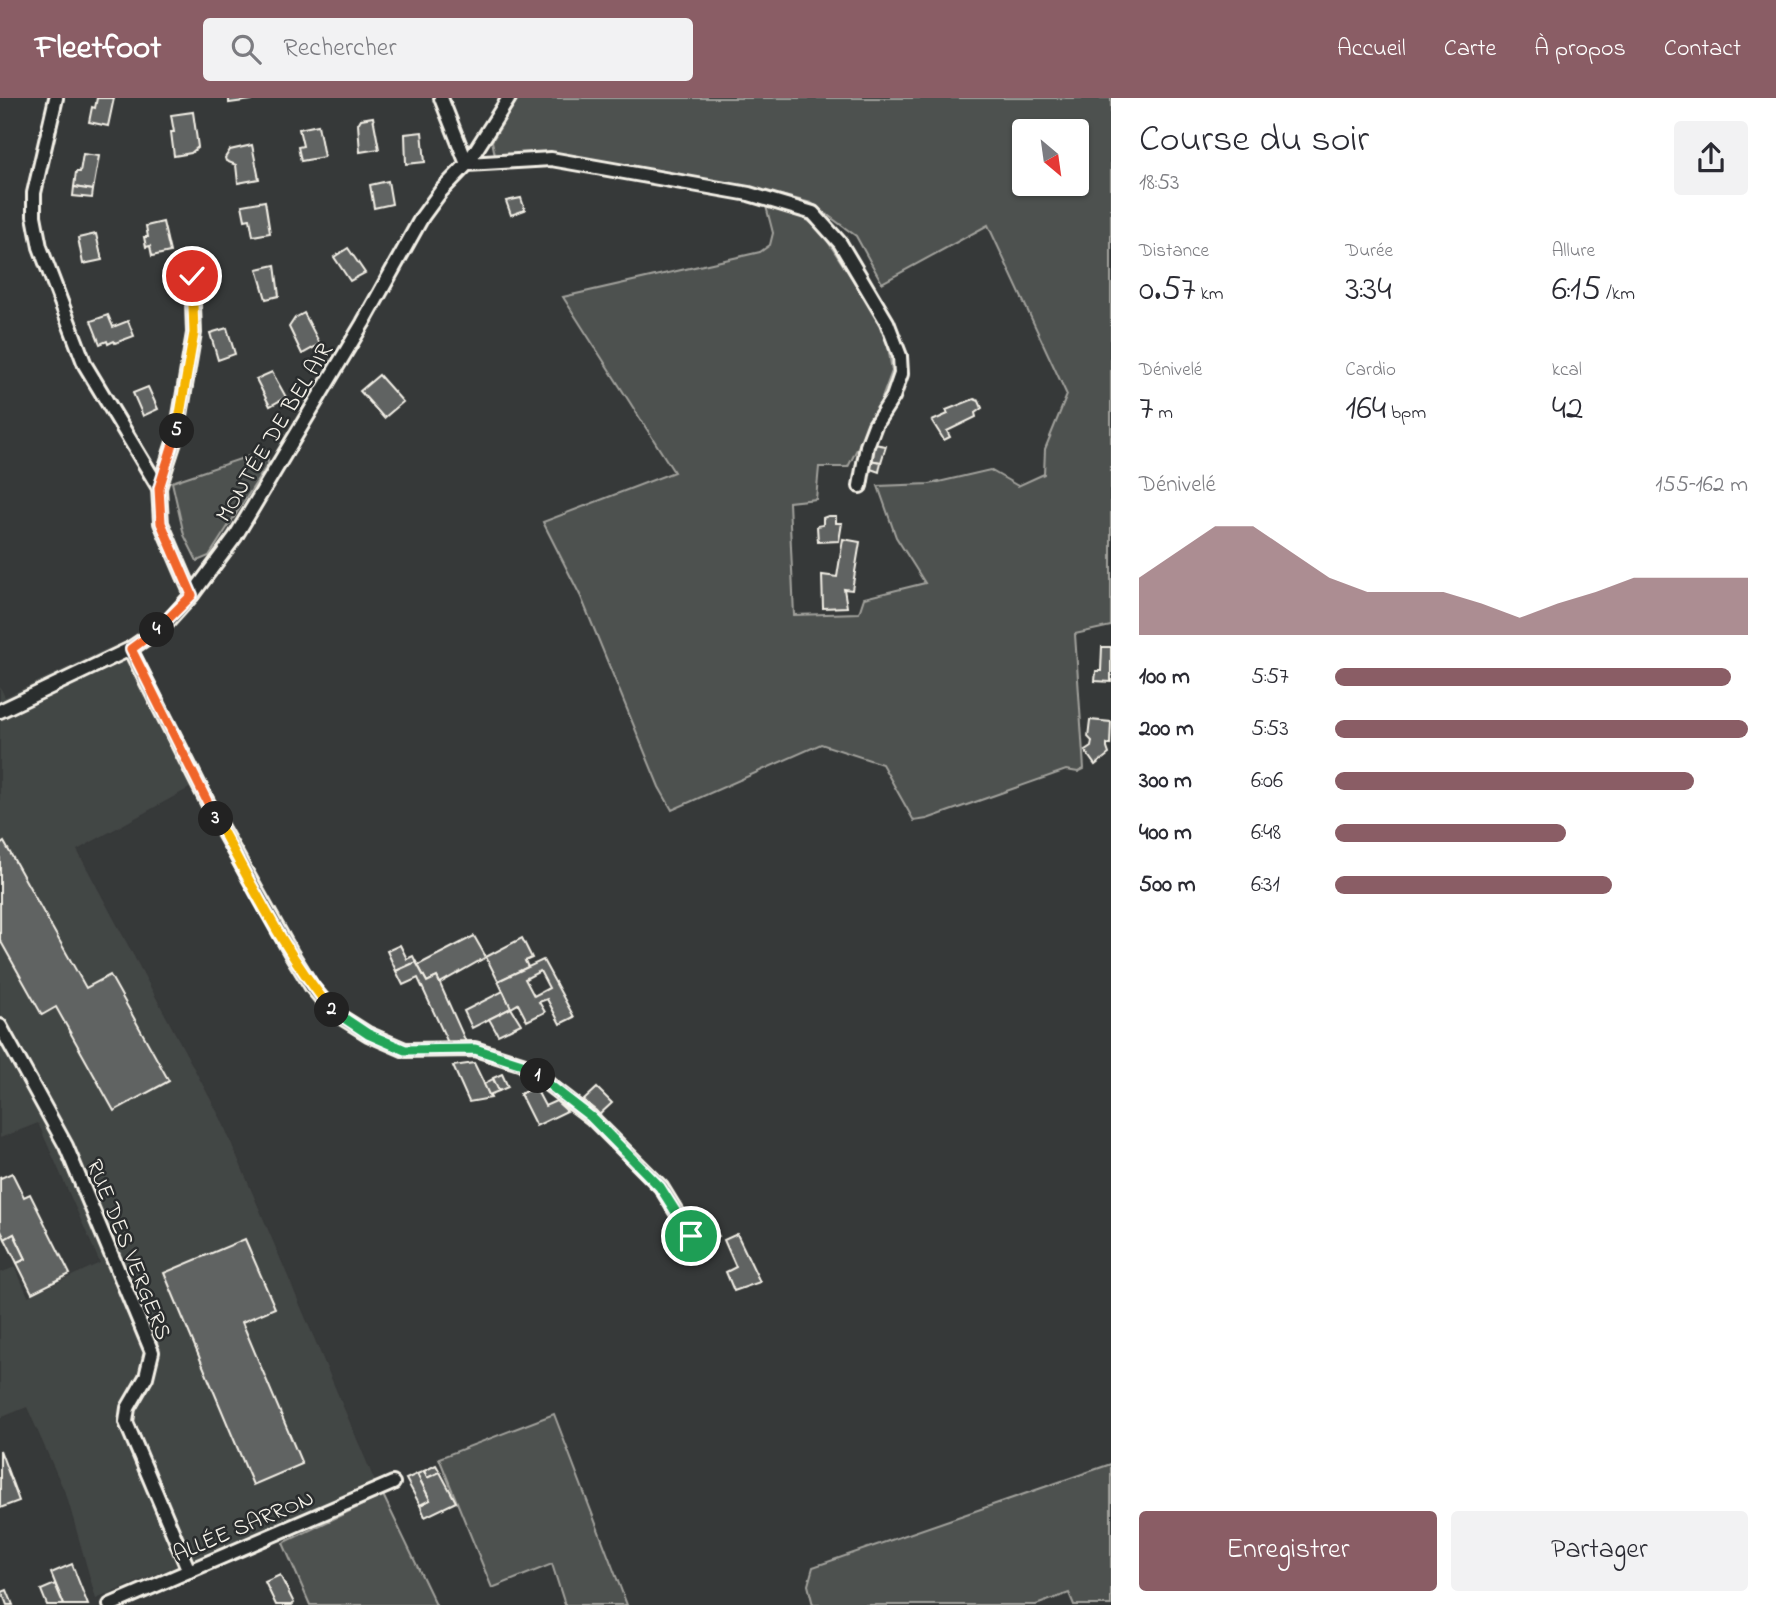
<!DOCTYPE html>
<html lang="fr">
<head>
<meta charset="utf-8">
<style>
  :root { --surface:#fff; --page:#f2f2f3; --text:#2b2b33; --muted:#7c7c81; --accent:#8a5d65 }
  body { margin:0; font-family:"Indie Flower",sans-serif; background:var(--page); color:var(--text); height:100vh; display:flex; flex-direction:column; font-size:26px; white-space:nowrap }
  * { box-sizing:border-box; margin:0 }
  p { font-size:23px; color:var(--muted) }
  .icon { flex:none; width:38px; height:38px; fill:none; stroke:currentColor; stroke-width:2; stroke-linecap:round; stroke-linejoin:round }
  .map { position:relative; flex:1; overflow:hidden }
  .side { display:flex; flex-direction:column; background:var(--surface); width:665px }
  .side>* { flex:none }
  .needle { width:46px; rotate:151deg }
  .tools { position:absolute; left:1012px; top:21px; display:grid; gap:14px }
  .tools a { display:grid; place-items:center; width:77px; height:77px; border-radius:7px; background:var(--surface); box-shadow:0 2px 5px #0004; font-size:35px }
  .pin { position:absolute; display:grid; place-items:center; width:60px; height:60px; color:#fff; margin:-30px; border:4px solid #fff; border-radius:50%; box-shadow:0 2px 7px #0007 }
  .km { position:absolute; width:35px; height:35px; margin:-18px; border-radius:50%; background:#222; color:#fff; font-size:19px; line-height:35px; text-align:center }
  .round { display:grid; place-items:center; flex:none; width:74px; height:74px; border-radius:7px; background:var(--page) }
  .overview { display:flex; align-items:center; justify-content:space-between; height:119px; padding:0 28px }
  h1 { font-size:38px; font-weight:600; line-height:52px }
  .stats { display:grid; grid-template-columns:repeat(3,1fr); gap:10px; height:119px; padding:7px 28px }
  .stats div { display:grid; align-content:center }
  .stats b { font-size:35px; font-weight:600 }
  .stats small { font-size:19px; font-weight:400 }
  .stats p { font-size:19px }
  .chart { height:196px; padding:14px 28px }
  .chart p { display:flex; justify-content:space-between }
  .chart svg { width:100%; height:126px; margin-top:7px; fill:var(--accent); opacity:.7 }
  .button { display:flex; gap:14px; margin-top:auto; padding:14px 28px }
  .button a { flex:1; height:80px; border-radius:7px; background:var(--accent); color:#fff; font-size:28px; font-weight:600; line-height:80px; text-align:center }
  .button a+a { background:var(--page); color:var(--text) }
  ul { padding:0 28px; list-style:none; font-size:23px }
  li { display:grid; grid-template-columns:112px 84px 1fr; align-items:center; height:52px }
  li i { height:18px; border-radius:9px; background:var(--accent) }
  header { display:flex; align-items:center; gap:42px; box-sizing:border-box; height:98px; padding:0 35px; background:var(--accent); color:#fff }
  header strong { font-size:33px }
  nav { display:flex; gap:38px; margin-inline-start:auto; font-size:24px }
  .search { width:490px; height:63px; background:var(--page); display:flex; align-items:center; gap:18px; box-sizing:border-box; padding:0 24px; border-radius:7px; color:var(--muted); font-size:26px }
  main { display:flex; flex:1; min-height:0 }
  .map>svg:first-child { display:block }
  .built { fill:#434645 }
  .green { fill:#4e514f; stroke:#a1a19c; stroke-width:2; fill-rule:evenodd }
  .building { fill:#616362; stroke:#f4f1e8; stroke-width:2; fill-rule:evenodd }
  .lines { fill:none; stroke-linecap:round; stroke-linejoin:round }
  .street-casing { stroke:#f4f1e8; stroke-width:18 }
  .street { stroke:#2a2d2e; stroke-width:12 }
  .split-1-casing { stroke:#fff; stroke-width:14 }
  .split-2-casing { stroke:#fff; stroke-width:14 }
  .split-3-casing { stroke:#fff; stroke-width:14 }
  .split-4-casing { stroke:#fff; stroke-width:14 }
  .split-5-casing { stroke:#fff; stroke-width:14 }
  .split-6-casing { stroke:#fff; stroke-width:14 }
  .split-1 { stroke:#22a559; stroke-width:9 }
  .split-2 { stroke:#22a559; stroke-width:9 }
  .split-3 { stroke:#f5b400; stroke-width:9 }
  .split-4 { stroke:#f0652b; stroke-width:9 }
  .split-5 { stroke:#f0652b; stroke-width:9 }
  .split-6 { stroke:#f5b400; stroke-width:9 }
  .labels { text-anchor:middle; stroke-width:5; stroke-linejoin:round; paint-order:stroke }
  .street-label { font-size:23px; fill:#f4f1e8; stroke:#2a2d2e }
</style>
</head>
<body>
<header>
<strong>Fleetfoot</strong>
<div class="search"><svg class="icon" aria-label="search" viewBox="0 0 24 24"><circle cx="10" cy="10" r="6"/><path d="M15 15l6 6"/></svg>Rechercher</div>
<nav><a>Accueil</a><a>Carte</a><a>À propos</a><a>Contact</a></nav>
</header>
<main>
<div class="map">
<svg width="1111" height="1507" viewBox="0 0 1111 1507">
  <rect width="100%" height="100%" fill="#363939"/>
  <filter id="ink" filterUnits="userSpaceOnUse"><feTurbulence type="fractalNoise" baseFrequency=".0143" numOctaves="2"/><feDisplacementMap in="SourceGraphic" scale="14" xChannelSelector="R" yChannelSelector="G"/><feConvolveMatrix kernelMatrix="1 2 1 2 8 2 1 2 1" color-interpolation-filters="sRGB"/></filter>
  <g filter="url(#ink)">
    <path class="built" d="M117,546l17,27 59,115 -116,64 144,269 155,365 -280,115 -29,-102 -40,-90 -27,11v-145l15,-6 13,29 72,-33 -62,-140 -38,15v-451l5,10z"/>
    <g class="green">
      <path d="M518,0h593v528l-36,8 9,135 -6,3 -12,-2 -139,49 -13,2 -32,-57 -61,-20 -149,66 -13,-23 -78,-190 -38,-75 131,-50 -111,-175 197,-45 10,-7 3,-12 -7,-27 40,13 15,12 55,84 12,31 4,25 -11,30 -33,66h-29l-3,32 -27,3 5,113 65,-2 5,-15 61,-15 -29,-46 -18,-51 52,-2 60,-14 28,16 26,-12 1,-25 22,-54 -79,-170 -106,58 -26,-47 -45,-33 -30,-8 -233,-41 -52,6 -4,-19zM1024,33h52v53h-52z"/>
      <path d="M267,352l1,14 -59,92 -12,5 -13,-26 -12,-53z"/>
      <path d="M554,1316l73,191h-62l-13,-41 -60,24 -53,-130z"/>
      <path d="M1111,1366v141h-37l-5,-12 -33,12h-223l-5,-20 5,-18z"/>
      <path d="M383,1397l53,110h-126l-27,-62z"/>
    </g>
    <g class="building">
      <path d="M97,0h17l-6,28 -19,-4 3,-15 3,1z"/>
      <path d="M229,0h22l1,2 -23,3z"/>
      <path d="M193,14l5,35 -7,6 -17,3 -3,-24h3l-3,-17z"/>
      <path d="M373,19l6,32 -19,3 -2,-28 3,-5z"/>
      <path d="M318,27l6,32 -23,4 -3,-14 5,-1 -4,-17z"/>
      <path d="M422,34l3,30 -19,2 -1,-30z"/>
      <path d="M252,47l7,34 -21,4 -2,-18 -10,-4 -1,-3 5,-8z"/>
      <path d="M83,56l16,2 -6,34 -19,-3 2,-15h4z"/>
      <path d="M388,83l4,23 -18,4 -4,-23z"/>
      <path d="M74,89l19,3 -1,8 -19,-2z"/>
      <path d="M521,100l4,12 -14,5 -5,-14z"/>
      <path d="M265,103l5,32 -17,3 -3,-17 -5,1 -3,-15z"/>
      <path d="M163,124l7,30 -18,4 -2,-10 -4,1 -2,-10h4l-2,-11z"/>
      <path d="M96,136l6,26 -19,4 -5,-26z"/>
      <path d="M348,150l17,25 -15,8 -16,-24z"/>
      <path d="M275,167l4,31 -13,3 -9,-30z"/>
      <path d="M304,215l16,31 -18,10 -13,-27 6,-9z"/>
      <path d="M108,217l5,12 15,-6 6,15 -19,7 -1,-2 -6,3 -1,-3 -7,3 -9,-23z"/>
      <path d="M227,230l8,26 -17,6 -8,-27z"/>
      <path d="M272,274l14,25 -16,9 -14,-27z"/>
      <path d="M379,277l24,27 -19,16 -24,-27z"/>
      <path d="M148,289l10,22 -15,7 -10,-23z"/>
      <path d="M974,301l5,2 3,7 -7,5 1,4 -29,14 3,6 -6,3 -12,-19 16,-7 -2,-4z"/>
      <path d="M874,346l12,2 -5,16 -12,-2z"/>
      <path d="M869,362l12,2 -2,10 -11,-4z"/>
      <path d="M828,418h8v7h6l-3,18 -21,1 -1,-16 6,-1v-7z"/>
      <path d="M843,441l17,3 -8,48 -8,-1 3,18 -24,1 -1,-33 15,2z"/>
      <path d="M1102,549h9v35l-16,-1 1,-10h5z"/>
      <path d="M1090,622l21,2 -1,23 -3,-1v4l2,6 -14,11 -10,-14 6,-4 1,-6 -4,-4z"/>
      <path d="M4,744l82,146 24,-13 59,106 -55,30 -58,-104 -14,8 -42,-75v-95z"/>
      <path d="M474,838l12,21 -46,26 -3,-6 -10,5 -9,-17z"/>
      <path d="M522,840l10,20 -7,3 3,6 -30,14 -12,-24z"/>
      <path d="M400,847l7,14 6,-3 3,6 -20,9 -9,-20z"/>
      <path d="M543,862l31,57 -14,7 -13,-25 -8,3 6,10 -18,9 -9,-17 -7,4 -13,-27zM540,873l9,17 -15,8 -9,-17z"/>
      <path d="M416,864l11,20 10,-5 29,65 -17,3 -31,-67 -15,7 -7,-14z"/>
      <path d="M503,893l8,17 -39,20 -8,-17z"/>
      <path d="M511,910l10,16 -23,11 -9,-16z"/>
      <path d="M474,965l17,35 -22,4 -16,-36z"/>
      <path d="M502,976l6,13 -9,4 -6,-13z"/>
      <path d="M493,981l6,12 -10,4 -5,-11z"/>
      <path d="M535,989l10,19 11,-5 11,10 -31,15 -16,-32z"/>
      <path d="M597,990l15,15 -13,12 -15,-15z"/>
      <path d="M12,1075l12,24 6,-3 40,80 -38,19 -15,-30 9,-4 -12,-25 -9,5 -5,-10v-53l1,2z"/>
      <path d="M715,1131l4,7 -18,10 -5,-7z"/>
      <path d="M14,1136l12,25 -9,4 -12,-24z"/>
      <path d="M737,1136l23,48 -26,9 -8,-19 10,-5 -12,-27z"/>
      <path d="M245,1141l30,69 -33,14 60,142 -49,21 -89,-212z"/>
      <path d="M0,1352l19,51 -19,7z"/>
      <path d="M436,1367l4,7 -13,6 -3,-7z"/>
      <path d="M424,1373l3,7 13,-6 16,30 -31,15 -5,-12 10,-5 -13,-26z"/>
      <path d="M417,1376l13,26 -10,5 -14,-26z"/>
      <path d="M72,1466l16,41h-24l-13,-32z"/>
      <path d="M280,1477l14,28 -2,2h-16l-11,-23z"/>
      <path d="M55,1486l9,21h-17l-6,-15z"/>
      <path d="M7,1492l6,15h-6l-5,-13z"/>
    </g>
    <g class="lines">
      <defs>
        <g id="street">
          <path d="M56,0l-22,95v23l6,31 45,118 74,123 2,35 31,72"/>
          <path d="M441,0l26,66 84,-5 198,35 64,19 27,30 47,79 13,34 1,18 -8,23 -18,28 -8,21 -7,40"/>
          <path d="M159,390l18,-55 17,-100 -2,-57"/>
          <path d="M130,551l84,166 77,138 21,34 21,25 35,22 37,16 70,-1 47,15 69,53 70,70 30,49"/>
          <path d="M0,613l130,-62 34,-23 28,-31 43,-58 128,-214 59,-106 19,-26 26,-27 42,-66"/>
          <path d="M0,928l66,120 86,206 -6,25 -18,31 -2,14 63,149"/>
          <path d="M110,1507l283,-122"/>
        </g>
      </defs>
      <use href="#street" class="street-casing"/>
      <use href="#street" class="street"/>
    </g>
  </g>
  <g class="lines" filter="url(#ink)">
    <defs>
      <path id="split-1" d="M538,978l53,41 69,70 31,49"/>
      <path id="split-2" d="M332,912l36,24 37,16 70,-1 47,15 16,12"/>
      <path id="split-3" d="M216,721c36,65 68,134 116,191"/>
      <path id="split-4" d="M157,532l-26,19 85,170"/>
      <path id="split-5" d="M157,532l35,-35 -31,-72 -2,-35 18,-57"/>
      <path id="split-6" d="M177,333l17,-98 -2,-57"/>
    </defs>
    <use href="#split-1" class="split-1-casing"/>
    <use href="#split-2" class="split-2-casing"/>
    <use href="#split-3" class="split-3-casing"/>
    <use href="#split-4" class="split-4-casing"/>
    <use href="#split-5" class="split-5-casing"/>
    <use href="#split-6" class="split-6-casing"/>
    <use href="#split-1" class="split-1"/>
    <use href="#split-2" class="split-2"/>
    <use href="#split-3" class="split-3"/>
    <use href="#split-4" class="split-4"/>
    <use href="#split-5" class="split-5"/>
    <use href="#split-6" class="split-6"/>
  </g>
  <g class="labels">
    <g class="street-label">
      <text transform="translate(273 334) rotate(-59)" y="8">MONTÉE DE BEL AIR</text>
      <text transform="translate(130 1151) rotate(68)" y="8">RUE DES VERGERS</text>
      <text transform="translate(243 1427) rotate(-23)" y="8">ALLÉE SARRON</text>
    </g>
  </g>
</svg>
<div class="tools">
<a><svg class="needle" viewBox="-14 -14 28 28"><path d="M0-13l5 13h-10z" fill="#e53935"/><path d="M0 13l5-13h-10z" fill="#7c7c81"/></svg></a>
</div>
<div class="pin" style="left:691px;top:1138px;background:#1e9e55"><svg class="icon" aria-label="arrive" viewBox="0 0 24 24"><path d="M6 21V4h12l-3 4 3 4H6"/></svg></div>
<div class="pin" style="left:192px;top:178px;background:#d93025"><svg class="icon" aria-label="check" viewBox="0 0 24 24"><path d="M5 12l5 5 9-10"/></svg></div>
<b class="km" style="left:538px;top:978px">1</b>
<b class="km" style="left:332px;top:912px">2</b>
<b class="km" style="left:216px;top:721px">3</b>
<b class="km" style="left:157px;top:532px">4</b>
<b class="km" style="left:177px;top:333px">5</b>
</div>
<section class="side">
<div class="overview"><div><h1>Course du soir</h1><p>18:53</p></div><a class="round"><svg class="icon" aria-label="share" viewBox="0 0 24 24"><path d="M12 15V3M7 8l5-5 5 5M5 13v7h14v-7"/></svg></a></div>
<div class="stats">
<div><p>Distance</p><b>0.57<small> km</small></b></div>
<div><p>Durée</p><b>3:34</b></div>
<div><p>Allure</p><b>6:15<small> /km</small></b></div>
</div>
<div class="stats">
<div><p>Dénivelé</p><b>7<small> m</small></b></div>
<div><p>Cardio</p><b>164<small> bpm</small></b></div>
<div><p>kcal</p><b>42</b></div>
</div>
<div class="chart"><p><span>Dénivelé</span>155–162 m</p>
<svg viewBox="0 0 160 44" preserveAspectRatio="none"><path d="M0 44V24L10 15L20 6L30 6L40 15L50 24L60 29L70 29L80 29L90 33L100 38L110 33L120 29L130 24L140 24L150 24L160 24V44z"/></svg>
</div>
<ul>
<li><b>100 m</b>5:57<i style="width:96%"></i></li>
<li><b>200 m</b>5:53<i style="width:100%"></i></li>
<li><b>300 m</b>6:06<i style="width:87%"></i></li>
<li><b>400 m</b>6:48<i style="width:56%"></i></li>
<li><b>500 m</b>6:31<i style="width:67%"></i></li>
</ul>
<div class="button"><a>Enregistrer</a><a>Partager</a></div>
</section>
</main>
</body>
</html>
